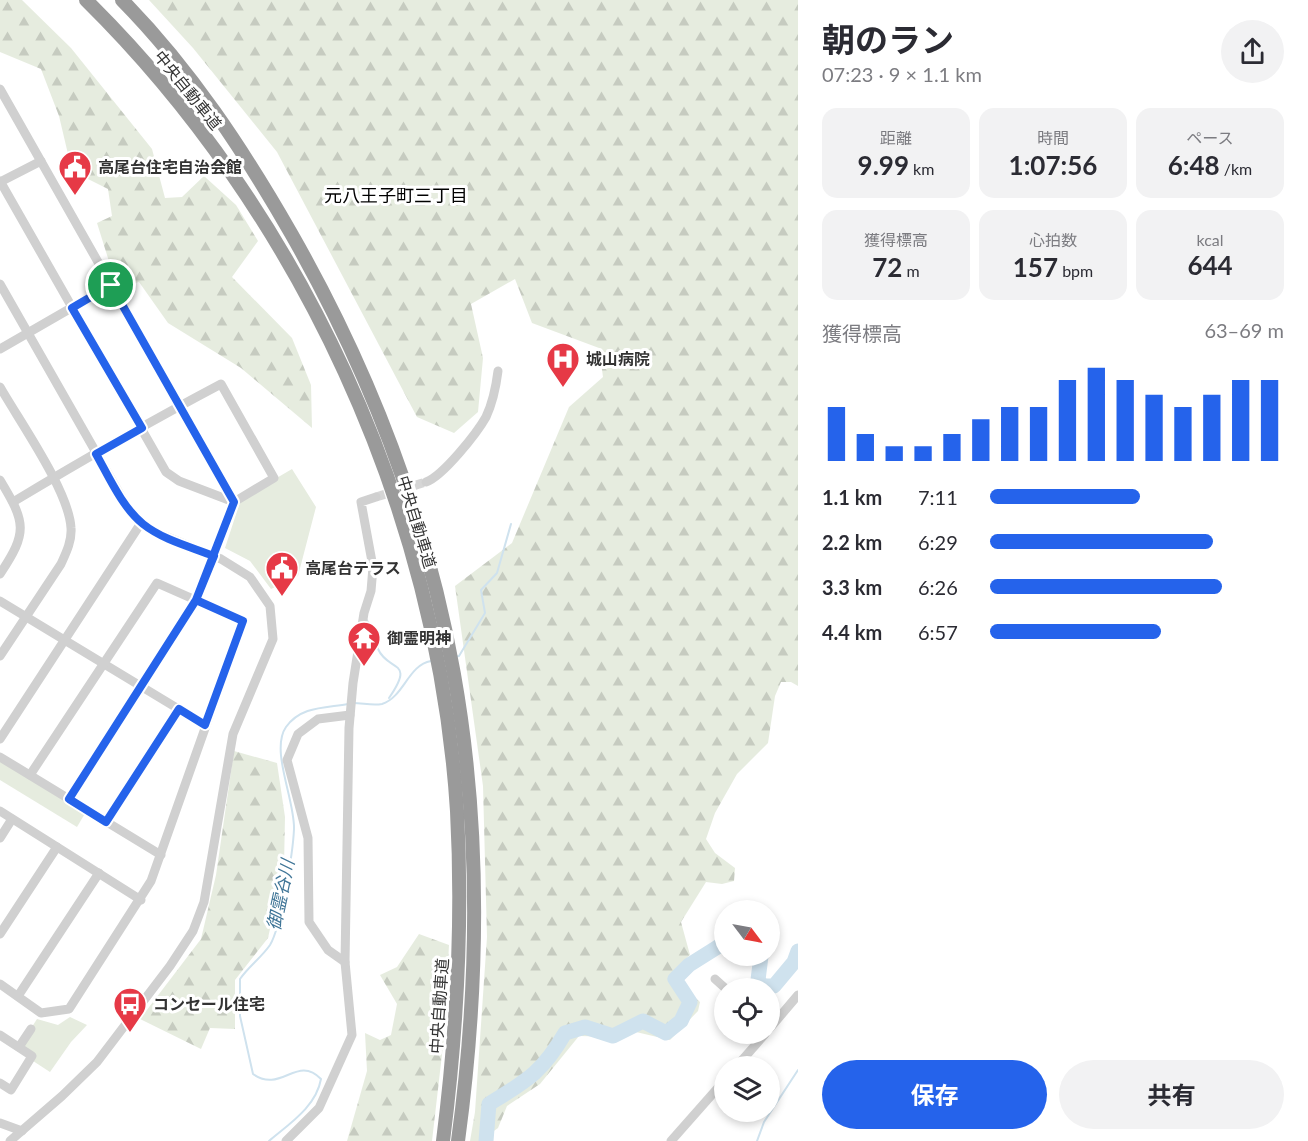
<!DOCTYPE html>
<html lang="ja">
<head>
<meta charset="utf-8">
<style>
  :root { --surface:#fff; --page:#f2f2f3; --text:#2b2b33; --muted:#7c7c81; --accent:#2563eb }
  body { margin:0; font-family:Lato,"Noto Sans JP",sans-serif; background:var(--page); color:var(--text); height:100vh; display:flex; flex-direction:column; font-size:22px; white-space:nowrap }
  * { box-sizing:border-box; margin:0 }
  p { font-size:20px; color:var(--muted) }
  .icon { flex:none; width:33px; height:33px; fill:none; stroke:currentColor; stroke-width:2; stroke-linecap:round; stroke-linejoin:round }
  .map { position:relative; flex:1; overflow:hidden }
  .panel { display:flex; flex-direction:column; background:var(--surface); width:510px }
  .panel>* { flex:none }
  .needle { width:39px; rotate:122deg }
  .tools { position:absolute; left:714px; top:900px; display:grid; gap:12px }
  .tools a { display:grid; place-items:center; width:66px; height:66px; border-radius:50%; background:var(--surface); box-shadow:0 3px 9px #0003; font-size:30px }
  .pin { position:absolute; display:grid; place-items:center; width:51px; height:51px; color:#fff; margin:-26px; border:3px solid #fff; border-radius:50%; box-shadow:0 2px 6px #0007 }
  .round { display:grid; place-items:center; flex:none; width:63px; height:63px; border-radius:32px; background:var(--page) }
  .head { display:flex; align-items:center; justify-content:space-between; height:102px; padding:0 24px }
  h1 { font-size:33px; font-weight:700; line-height:45px }
  .metrics { display:grid; grid-template-columns:repeat(3,1fr); gap:9px; height:102px; padding:6px 24px }
  .metrics div { display:grid; align-content:center; border-radius:15px; background:var(--page); text-align:center }
  .metrics b { font-size:26px; font-weight:700 }
  .metrics small { font-size:16px; font-weight:400 }
  .metrics p { font-size:16px }
  .chart { height:168px; padding:12px 24px }
  .chart p { display:flex; justify-content:space-between }
  .chart svg { width:100%; height:108px; margin-top:6px; stroke:var(--accent); stroke-width:6 }
  .primary-button { display:flex; gap:12px; margin-top:auto; padding:12px 24px }
  .primary-button a { flex:1; height:69px; border-radius:36px; background:var(--accent); color:#fff; font-size:24px; font-weight:700; line-height:69px; text-align:center }
  .primary-button a+a { background:var(--page); color:var(--text) }
  ul { padding:0 24px; list-style:none; font-size:20px }
  li { display:grid; grid-template-columns:96px 72px 1fr; align-items:center; height:45px }
  li i { height:15px; border-radius:8px; background:var(--accent) }
  main { display:flex; flex:1; min-height:0 }
  .map>svg:first-child { display:block }
  .green { fill:#e6ecdf }
  .forest { fill:url(#forest-firs) }
  .lines { fill:none; stroke-linecap:round; stroke-linejoin:round }
  .stream { stroke:#cfe2ee; stroke-width:2 }
  .river { stroke:#cfe2ee; stroke-width:15 }
  .minor-tunnel { stroke:#d6d6d6; stroke-width:9; stroke-dasharray:9 4.5; stroke-linecap:butt }
  .minor { stroke:#d0d0d0; stroke-width:9 }
  .highway { stroke:#9a9a9a; stroke-width:14 }
  .route-casing { stroke:#fff; stroke-width:12 }
  .route { stroke:#2563eb; stroke-width:8 }
  .labels { text-anchor:middle; stroke-width:6; stroke-linejoin:round; paint-order:stroke }
  .street-label { font-size:16px; fill:#333; stroke:#fff }
  .poi-label { font-size:16px; font-weight:bold; fill:#333; stroke:#fff; text-anchor:start }
  .neighbourhood-label { font-size:18px; fill:#000; stroke:#fff }
  .water-label { font-size:18px; font-style:italic; fill:#3f7597; stroke:#fff }
</style>
</head>
<body>
<main>
<div class="map">
<svg width="798" height="1141" viewBox="0 0 798 1141">
  <defs>
    <pattern id="forest-firs" width="22" height="20" patternUnits="userSpaceOnUse" patternTransform="scale(1.5)"><rect width="22" height="20" fill="#e6ecdf"/><path d="M5 1l3.5 6h-7zM16 11l3.5 6h-7z" fill="#c6cbc0"/></pattern>
  </defs>
  <rect width="100%" height="100%" fill="#fff"/>
  <g class="green">
    <path d="M292,469l24,38 -18,69 -27,13 -21,-28 -25,-13 16,-49z"/>
    <path d="M0,757l87,53 -10,17 -77,-47z"/>
    <path d="M70,1017l17,8 -16,17 -21,30 -20,-13 -11,-12 18,-28 21,6z"/>
  </g>
  <g class="forest">
    <path d="M0,0h22l49,48 81,101 13,49 17,-1 22,-21 32,29 22,36 -26,36 60,61 19,47 1,43 -71,-60 -73,-45 -29,-41 -22,5 -20,-64 15,-7 -4,-27 -36,-18 -13,-55 -18,-47 -41,-17z"/>
    <path d="M149,0h649v686l-7,-4h-10l-6,14 -7,47 -31,31 -22,39 -9,26 9,14 20,15 -1,13 -12,3 -16,-2 -25,40 9,33 -15,14 8,18 17,15 -2,9 -28,29 -34,-8 -14,5 -43,-1 -39,48 -33,22 -9,22 -18,13h-10l5,-29 12,-175 -4,-151 -28,-200 57,-43 57,-136 34,-30 -4,-29 -67,-25 -17,-44 -44,25 12,54 -5,54 -24,21 -37,-16 -140,-265 -84,-104z"/>
    <path d="M234,751l43,12 8,54 -1,49 -16,72 -33,42v49l-25,-1 -9,21 -61,-30 61,-80 15,-64z"/>
    <path d="M419,934l30,11 -5,92 -12,104h-85l20,-70 -2,-38 15,7 11,-5 6,-31 -17,-29 17,-8z"/>
  </g>
  <g class="lines">
    <g class="stream">
      <path d="M365,618c9,10 8,20 13,31 10,23 38,10 11,49"/>
      <path d="M454,657l5,-1 26,-43 -4,-23 16,-17 14,-49"/>
      <path d="M353,703c10,0 19,3 29,1 22,-7 26,-39 49,-43"/>
      <path d="M269,1141c20,-17 47,-34 52,-62 -24,-25 -40,15 -68,-5l-13,-58v-37c9,-13 21,-21 30,-34 11,-18 23,-93 24,-116 1,-29 -24,-79 -8,-102 15,-21 39,-19 62,-23"/>
      <path d="M757,1141l7,-19 34,-52"/>
    </g>
    <g class="river">
      <path d="M761,956l-3,24 5,6h11l20,-24 4,-11"/>
      <path d="M486,1141l3,-37c37,-23 53,-31 76,-71l20,-6 28,9 30,-15 23,12 15,-12 9,-19 -15,-23 14,-14 35,-22"/>
    </g>
    <path class="minor-tunnel" d="M376,497l50,-15"/>
    <g class="minor">
      <path d="M0,89l234,413 -38,98 -127,199"/>
      <path d="M0,181l166,291 13,9 55,21 40,-24 -53,-94c-70,37 -140,77 -208,118"/>
      <path d="M0,182l41,-21"/>
      <path d="M0,284l126,221 15,18 14,9 66,27 29,18 20,29 3,33 -40,95 -29,168 -11,29 -23,35 -73,96 -35,34 -52,45"/>
      <path d="M0,349l111,-64"/>
      <path d="M0,387c20,35 69,104 71,141 1,13 -5,25 -10,36l-61,92"/>
      <path d="M0,480c26,43 28,52 0,94"/>
      <path d="M426,482c17,-6 51,-49 60,-65 7,-15 10,-30 12,-46"/>
      <path d="M0,601l205,124"/>
      <path d="M0,739l141,-216"/>
      <path d="M0,757l161,98"/>
      <path d="M0,811l141,89"/>
      <path d="M106,822l73,-113"/>
      <path d="M0,838l12,-19"/>
      <path d="M0,934l57,-87"/>
      <path d="M345,962l-17,-12 -19,-28 -1,-84 -21,-78 11,-26 20,-15 32,-4"/>
      <path d="M715,979l10,9"/>
      <path d="M0,984l41,29 28,-4 82,-128 92,-260 -86,-38 -127,192"/>
      <path d="M18,996l81,-123"/>
      <path d="M770,1028l28,-33"/>
      <path d="M0,1035l32,21 -21,34 -11,-7"/>
      <path d="M19,1047l12,-18"/>
      <path d="M737,1066l28,-32"/>
      <path d="M0,1123l22,8"/>
      <path d="M286,1141l33,-33 33,-73 -7,-73 4,-234 4,-45 11,-70 7,-22 2,-24 -12,-65 15,-5"/>
      <path d="M671,1141l53,-60"/>
    </g>
    <g class="highway">
      <path d="M86,0c214,211 352,510 371,811 6,111 0,220 -14,330"/>
      <path d="M122,0c68,69 122,151 170,235 165,290 211,576 166,906"/>
    </g>
  </g>
  <g class="lines">
    <defs>
      <path id="route" d="M111,285l123,217 -38,98 -127,199 37,23 73,-113 26,16 38,-104 -47,-21 18,-44c-23,-9 -51,-16 -71,-32 -21,-17 -34,-47 -47,-70l46,-26 -70,-120 39,-23"/>
    </defs>
    <use href="#route" class="route-casing"/>
    <use href="#route" class="route"/>
  </g>
  <defs>
    <symbol id="civic-pin" viewBox="-11 -11 22 30"><path d="M0 17L-7.5 6A9.5 9.5 0 1 1 7.5 6Z" fill="#e63946" stroke="#fff"/><path d="M-.6-6.5H3V-4.5H.6V-3L4-1V1h2V6H-6V1h2V-1L-.6-3ZM-1.2 2.5V6h2.4V2.5Z" fill="#fff"/></symbol>
    <symbol id="hospital-pin" viewBox="-11 -11 22 30"><path d="M0 17L-7.5 6A9.5 9.5 0 1 1 7.5 6Z" fill="#e63946" stroke="#fff"/><path d="M-5-5h3v3.5h4V-5h3V5h-3V1.5h-4V5h-3Z" fill="#fff"/></symbol>
    <symbol id="temple-pin" viewBox="-11 -11 22 30"><path d="M0 17L-7.5 6A9.5 9.5 0 1 1 7.5 6Z" fill="#e63946" stroke="#fff"/><path d="M0-6L5-2H3V0L6.5 2.5H4V6H1.5V3h-3V6H-4V2.5H-6.5L-3 0V-2H-5Z" fill="#fff"/></symbol>
    <symbol id="bus-pin" viewBox="-11 -11 22 30"><path d="M0 17L-7.5 6A9.5 9.5 0 1 1 7.5 6Z" fill="#e63946" stroke="#fff"/><path d="M-5-6H5V4H4V6H2V4H-2V6H-4V4H-5ZM-3.5-4V0h7V-4ZM-3.5 1.2v1.5H-2V1.2ZM2 1.2v1.5H3.5V1.2Z" fill="#fff"/></symbol>
  </defs>
  <g fill-rule="evenodd">
    <use href="#civic-pin" x="56" y="148" width="38" height="52"/>
    <use href="#hospital-pin" x="544" y="340" width="38" height="52"/>
    <use href="#civic-pin" x="263" y="549" width="38" height="52"/>
    <use href="#temple-pin" x="345" y="619" width="38" height="52"/>
    <use href="#bus-pin" x="111" y="985" width="38" height="52"/>
  </g>
  <g class="labels">
    <g class="street-label">
      <text transform="translate(188 90) rotate(51)" y="6">中央自動車道</text>
      <text transform="translate(417 522) rotate(73)" y="6">中央自動車道</text>
      <text transform="translate(439 1006) rotate(-86)" y="6">中央自動車道</text>
    </g>
    <g class="poi-label">
      <text x="98" y="173">高尾台住宅自治会館</text>
      <text x="586" y="365">城山病院</text>
      <text x="305" y="574">高尾台テラス</text>
      <text x="387" y="644">御霊明神</text>
      <text x="153" y="1010">コンセール住宅</text>
    </g>
    <g class="neighbourhood-label">
      <text x="396" y="202">元八王子町三丁目</text>
    </g>
    <g class="water-label">
      <text transform="translate(281 895) rotate(-78)" y="6">御霊谷川</text>
    </g>
  </g>
</svg>
<div class="tools">
<a><svg class="needle" viewBox="-14 -14 28 28"><path d="M0-13l5 13h-10z" fill="#e53935"/><path d="M0 13l5-13h-10z" fill="#7c7c81"/></svg></a>
<a><svg class="icon" aria-label="locate" viewBox="0 0 24 24"><circle cx="12" cy="12" r="6"/><path d="M12 2v4M12 18v4M2 12h4M18 12h4"/></svg></a>
<a><svg class="icon" aria-label="layers" viewBox="0 0 24 24"><path d="M12 4l9 5-9 5-9-5zM3 14l9 5 9-5"/></svg></a>
</div>
<div class="pin" style="left:111px;top:285px;background:#1e9e55"><svg class="icon" aria-label="arrive" viewBox="0 0 24 24"><path d="M6 21V4h12l-3 4 3 4H6"/></svg></div>
</div>
<section class="panel">
<div class="head"><div><h1>朝のラン</h1><p>07:23 · 9 × 1.1 km</p></div><a class="round"><svg class="icon" aria-label="share" viewBox="0 0 24 24"><path d="M12 15V3M7 8l5-5 5 5M5 13v7h14v-7"/></svg></a></div>
<div class="metrics">
<div><p>距離</p><b>9.99<small> km</small></b></div>
<div><p>時間</p><b>1:07:56</b></div>
<div><p>ペース</p><b>6:48<small> /km</small></b></div>
</div>
<div class="metrics">
<div><p>獲得標高</p><b>72<small> m</small></b></div>
<div><p>心拍数</p><b>157<small> bpm</small></b></div>
<div><p>kcal</p><b>644</b></div>
</div>
<div class="chart"><p><span>獲得標高</span>63–69 m</p>
<svg viewBox="0 0 160 44" preserveAspectRatio="none"><path d="M5 44V22M15 44V33M25 44V38M35 44V38M45 44V33M55 44V27M65 44V22M75 44V22M85 44V11M95 44V6M105 44V11M115 44V17M125 44V22M135 44V17M145 44V11M155 44V11"/></svg>
</div>
<ul>
<li><b>1.1 km</b>7:11<i style="width:51%"></i></li>
<li><b>2.2 km</b>6:29<i style="width:76%"></i></li>
<li><b>3.3 km</b>6:26<i style="width:79%"></i></li>
<li><b>4.4 km</b>6:57<i style="width:58%"></i></li>
</ul>
<div class="primary-button"><a>保存</a><a>共有</a></div>
</section>
</main>
</body>
</html>
